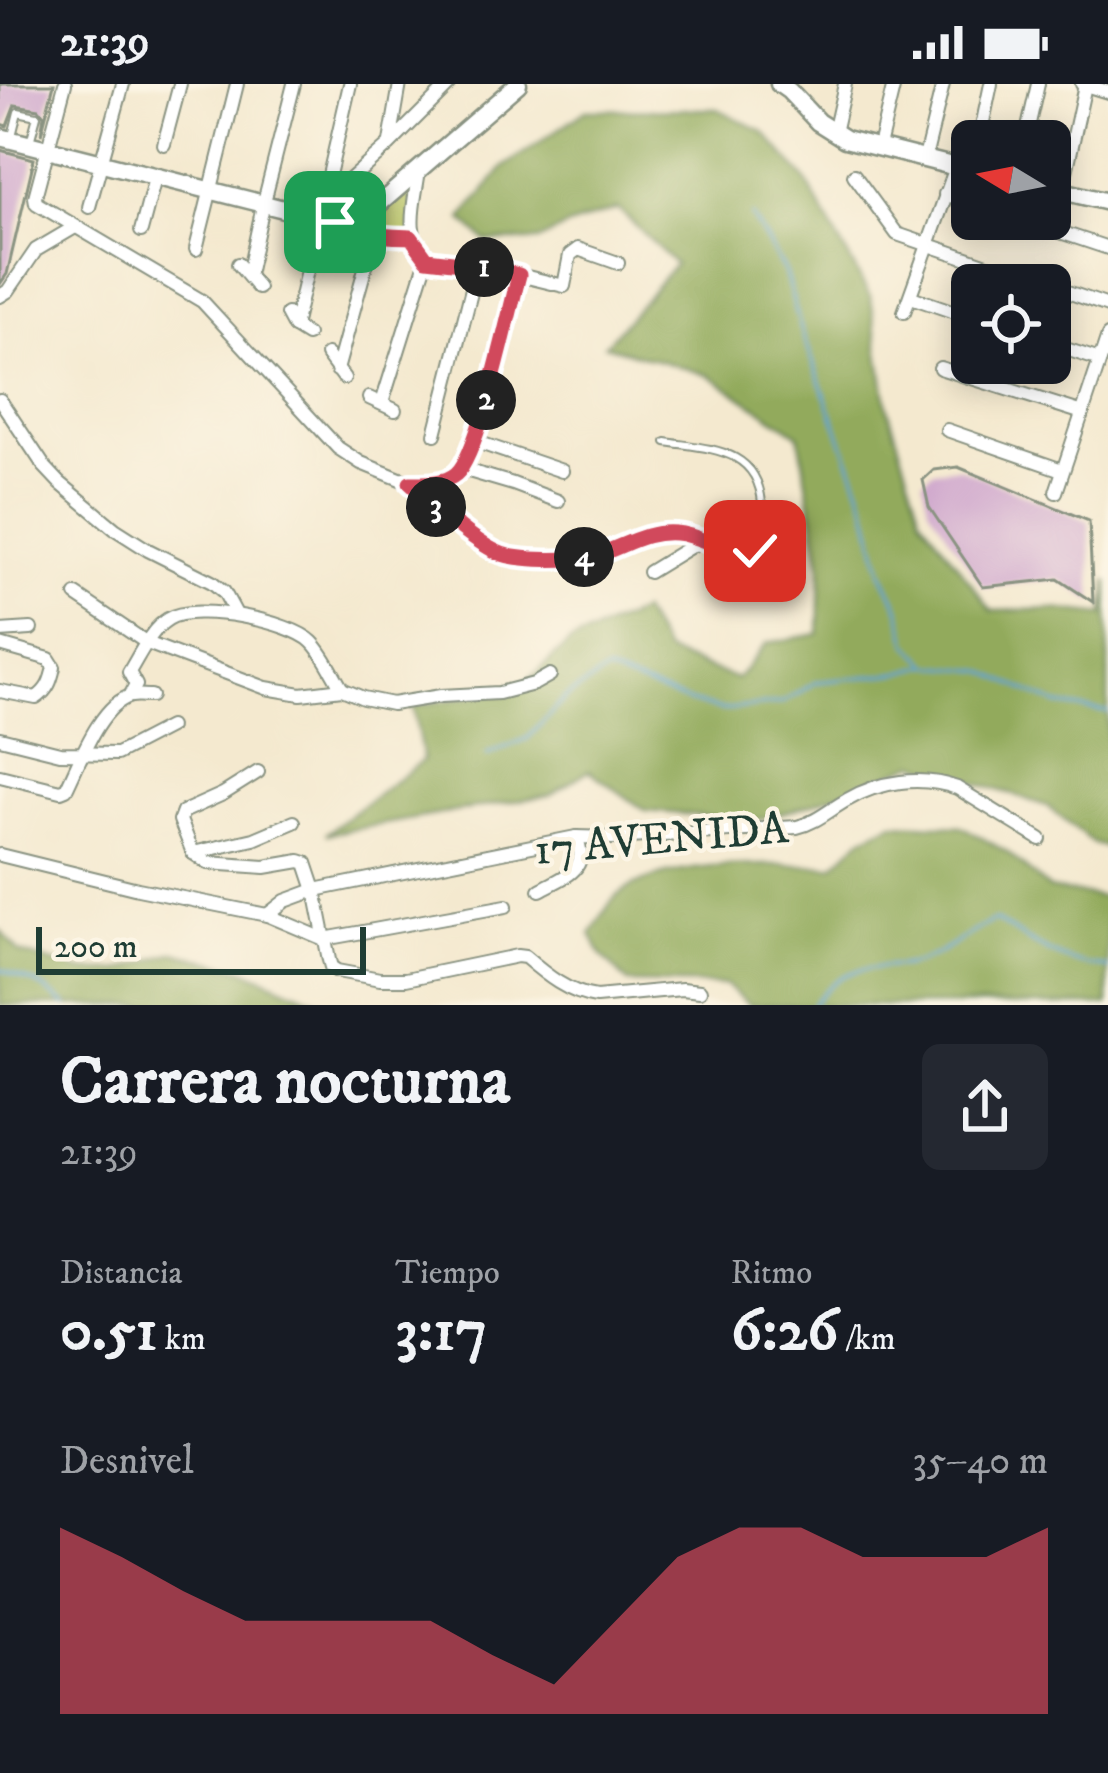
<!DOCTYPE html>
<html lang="es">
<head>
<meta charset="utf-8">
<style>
  :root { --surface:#171b24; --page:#242831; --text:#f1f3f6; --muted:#9ea1a6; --accent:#d1495b }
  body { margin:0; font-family:"IM FELL DW Pica",serif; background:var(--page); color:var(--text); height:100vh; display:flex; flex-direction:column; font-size:45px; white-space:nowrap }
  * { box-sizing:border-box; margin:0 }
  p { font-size:39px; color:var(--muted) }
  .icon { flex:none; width:66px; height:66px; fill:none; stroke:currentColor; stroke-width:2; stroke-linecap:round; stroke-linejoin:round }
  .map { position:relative; height:921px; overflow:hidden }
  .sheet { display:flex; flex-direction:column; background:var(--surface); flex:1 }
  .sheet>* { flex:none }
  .needle { width:78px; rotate:280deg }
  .buttons { position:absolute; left:951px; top:36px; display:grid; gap:24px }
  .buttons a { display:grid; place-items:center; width:120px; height:120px; border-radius:18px; background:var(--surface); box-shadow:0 6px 30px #0003; font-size:60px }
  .scale { position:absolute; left:36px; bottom:30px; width:330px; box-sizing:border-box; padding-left:12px; border:6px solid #1f3d34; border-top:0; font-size:33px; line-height:42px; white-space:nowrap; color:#1f3d34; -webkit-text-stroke:9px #fcf5e5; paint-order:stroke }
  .pin { position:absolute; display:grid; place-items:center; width:102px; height:102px; color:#fff; margin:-51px; border-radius:24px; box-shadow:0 6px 18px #0006 }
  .km { position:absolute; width:60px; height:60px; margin:-30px; border-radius:50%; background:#222; color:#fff; font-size:33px; line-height:60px; text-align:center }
  .round { display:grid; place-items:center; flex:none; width:126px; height:126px; border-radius:18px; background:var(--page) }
  .head { display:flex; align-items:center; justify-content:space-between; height:204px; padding:0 60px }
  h1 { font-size:66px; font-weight:700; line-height:90px }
  .stats { display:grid; grid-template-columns:repeat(3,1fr); gap:18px; height:204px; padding:12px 60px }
  .stats div { display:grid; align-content:center }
  .stats b { font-size:60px; font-weight:700 }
  .stats small { font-size:33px; font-weight:400 }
  .stats p { font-size:33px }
  .chart { height:336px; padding:24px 60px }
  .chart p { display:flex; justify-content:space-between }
  .chart svg { width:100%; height:216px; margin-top:12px; fill:var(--accent); opacity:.7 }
  .status { display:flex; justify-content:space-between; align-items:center; height:84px; padding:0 60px; background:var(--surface); direction:ltr }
  .status svg { height:33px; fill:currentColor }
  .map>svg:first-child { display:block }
  .green { fill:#b9c567; stroke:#6c814e; stroke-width:3 }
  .forest { fill:#92aa5c; stroke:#587448; stroke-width:3 }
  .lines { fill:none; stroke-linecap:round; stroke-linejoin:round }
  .stream { stroke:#5ba3d2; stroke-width:3 }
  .building { fill:#d0a9cd }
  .service-casing { stroke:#8a9382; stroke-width:10 }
  .minor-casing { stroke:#8a9382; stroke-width:16 }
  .secondary-casing { stroke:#8a9382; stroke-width:21 }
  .service { stroke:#fff; stroke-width:6 }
  .minor { stroke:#fff; stroke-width:12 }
  .secondary { stroke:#fff; stroke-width:16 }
  .route-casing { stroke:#fff; stroke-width:24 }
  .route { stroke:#d1495b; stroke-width:15 }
  .labels { text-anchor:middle; stroke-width:9; stroke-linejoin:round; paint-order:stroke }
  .street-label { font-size:45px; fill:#1f3d34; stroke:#fcf5e5 }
</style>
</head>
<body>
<div class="status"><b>21:39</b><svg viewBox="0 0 49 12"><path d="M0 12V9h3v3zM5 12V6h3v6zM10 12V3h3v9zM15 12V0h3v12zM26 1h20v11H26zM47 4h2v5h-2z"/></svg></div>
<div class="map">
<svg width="1108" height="921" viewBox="0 0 1108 921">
  <rect width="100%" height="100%" fill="#fcf5e5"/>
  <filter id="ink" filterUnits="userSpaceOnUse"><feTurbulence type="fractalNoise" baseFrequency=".00833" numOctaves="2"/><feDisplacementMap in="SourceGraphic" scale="24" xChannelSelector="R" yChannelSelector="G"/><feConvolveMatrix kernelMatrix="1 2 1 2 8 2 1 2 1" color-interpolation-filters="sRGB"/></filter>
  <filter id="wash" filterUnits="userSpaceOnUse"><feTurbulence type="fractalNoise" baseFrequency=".004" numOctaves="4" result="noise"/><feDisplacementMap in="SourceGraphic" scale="48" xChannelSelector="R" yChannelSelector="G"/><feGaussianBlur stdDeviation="2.7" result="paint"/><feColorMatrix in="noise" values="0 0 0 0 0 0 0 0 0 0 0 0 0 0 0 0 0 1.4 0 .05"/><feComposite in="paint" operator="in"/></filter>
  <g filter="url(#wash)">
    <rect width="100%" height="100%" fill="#f4e9cf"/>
    <path class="green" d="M417,87l-6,66 -64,-8z"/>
    <g class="forest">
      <path d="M718,25l46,23 41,47 66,119 16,107 34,111 71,95 62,-2 50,6 4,-35v268l-14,-4 -47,-38 -131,-43 -102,40 -55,17 -113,-9 -57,-41 -39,25 -224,39 97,-74 -10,-54 107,-18 49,-45 72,-31 25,41 71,26 30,-36 52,-9 2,-68 -22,-131 -90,-60 -104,-30 70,-81 -57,-55 -50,17 -30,15h-52l-24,-22 42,-52 82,-57z"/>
      <path d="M894,739l67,3 46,26 42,37 59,9v107h-359l-24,-20 -97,-2 -27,-28 -10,-21c8,-11 16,-31 27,-39 49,-37 155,-30 215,-29l29,-28z"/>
      <path d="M0,846l20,23 61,18h39l55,-19 70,18 82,35h-327z"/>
    </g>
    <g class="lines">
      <g class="stream">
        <path d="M752,132l33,57 15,53 67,182 15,64 17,35 9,36 19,20"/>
        <path d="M487,671l41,-17 37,-40 41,-26 83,30 33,8 60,-7 34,-21 83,-9 29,-8 56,6 74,34 50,7"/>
        <path d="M0,885l38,15 28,21"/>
        <path d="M812,921c23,-29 35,-35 71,-38 9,-1 20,0 29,-3 31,-8 54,-31 83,-44 36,22 70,46 113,48"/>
      </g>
    </g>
    <g id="blocks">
      <g class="building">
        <path d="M0,0h54l-13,50 3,-19 -5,-6 -24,-4 -8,21 -7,-2z"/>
        <path d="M0,66l34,9 -27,115 -7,10z"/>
        <path d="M958,383l131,54 4,81 -35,-23 -75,8 -54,-80 -6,-27 11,-10z"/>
      </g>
    </g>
  </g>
  <g filter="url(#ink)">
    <use href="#blocks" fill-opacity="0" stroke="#8a9382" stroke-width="3"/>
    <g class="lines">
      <defs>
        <g id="service">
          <path d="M12,52l6,-24 19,4 -7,26"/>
          <path d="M666,358c43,7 92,6 96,62 1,16 0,33 -7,47l-16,2"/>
        </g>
        <g id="minor">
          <path d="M65,0l-30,113 1,6 166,98 136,147 23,15 49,20 30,28 59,43 65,7 36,-7 34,-16 41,-6 64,21"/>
          <path d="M1082,0l26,8"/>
          <path d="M834,49l11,-49"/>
          <path d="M979,57l12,-57"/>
          <path d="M1025,57l13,-57"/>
          <path d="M390,58l10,-58"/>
          <path d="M164,60l16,-60"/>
          <path d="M879,62l15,-62"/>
          <path d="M925,74l18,-74"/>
          <path d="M419,86c-4,32 -16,64 8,89l51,6 41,10"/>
          <path d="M854,91l43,59 149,51"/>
          <path d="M326,105l9,4 54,-48 61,-61"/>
          <path d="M1062,107l23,-106"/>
          <path d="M945,110l27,9"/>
          <path d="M89,123l34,-123"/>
          <path d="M1021,135l87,29"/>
          <path d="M335,138c23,14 49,14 76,15"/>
          <path d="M141,147l14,-53"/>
          <path d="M196,165l41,-165"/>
          <path d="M238,180l20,24"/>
          <path d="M248,191l15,-69 31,-122"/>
          <path d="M1050,202l58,20"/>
          <path d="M0,212l8,-5 28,-41 39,-23"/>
          <path d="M911,213l61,21"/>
          <path d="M904,228l52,-145"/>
          <path d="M287,230l7,13 13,8"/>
          <path d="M294,243l56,-243"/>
          <path d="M1050,260l50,16"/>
          <path d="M327,271l17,23"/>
          <path d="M940,284l143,45"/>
          <path d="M337,286l37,-134"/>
          <path d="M369,314l26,12"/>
          <path d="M0,316l44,66 16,17 55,46 33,21 64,32 12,10 12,22"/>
          <path d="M382,319l45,-144"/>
          <path d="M947,346l115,40"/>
          <path d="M435,350l43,-169"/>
          <path d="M474,357l88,30"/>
          <path d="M462,385l51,15 45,17"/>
          <path d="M410,399c15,0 34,1 46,-9 23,-19 53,-162 63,-199l45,11 6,-31 8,-6 40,14"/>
          <path d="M1056,408l52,-156"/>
          <path d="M649,488l54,-33"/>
          <path d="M76,511l71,48 119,45 35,6 41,-5 21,9 29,6 49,-8 58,-3 35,-9 16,-9"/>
          <path d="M0,547l31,-2"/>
          <path d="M0,561l49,14 5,8c-3,14 -6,23 -18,31l-36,-7"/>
          <path d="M130,612l6,-11 -7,-13c10,-16 22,-43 39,-53 26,-17 123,2 144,23 12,12 21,32 30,47"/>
          <path d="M0,654l60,15 57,1 52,-27"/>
          <path d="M258,688l-35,22 -40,18 -3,8 13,33 15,10 57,4 35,-6 6,2 9,27 14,70 2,7 6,4 43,8h26l111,-23 8,1c21,18 43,36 71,40l86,-8 18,2"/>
          <path d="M0,692l61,15 5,-2c13,-26 34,-85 65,-93 6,-1 13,0 20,0"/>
          <path d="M193,769l61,-14 40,-17"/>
          <path d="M0,771l138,34 129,26 57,24 182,-33"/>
          <path d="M540,806c25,-14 51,-20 36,-53"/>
          <path d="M267,831l18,-14 30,-11 261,-53 36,1 185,-11c20,-5 32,-17 50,-27 32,-19 74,-25 110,-12l83,51"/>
        </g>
        <g id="secondary">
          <path d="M779,0l10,7 29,31 27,17 127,32"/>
          <path d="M0,53l335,85 23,-6 20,-11 140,-121"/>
          <path d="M1050,104l58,14"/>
        </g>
      </defs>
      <use href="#service" class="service-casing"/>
      <use href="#minor" class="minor-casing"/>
      <use href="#secondary" class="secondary-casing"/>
      <use href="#service" class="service"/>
      <use href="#minor" class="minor"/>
      <use href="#secondary" class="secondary"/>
    </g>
  </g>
  <g class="lines" filter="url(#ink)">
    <defs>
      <path id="route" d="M335,138c24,14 49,14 76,15l16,22 51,6 41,10c-10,37 -40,180 -63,199 -12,10 -31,9 -46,9 23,21 60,56 87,69 20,10 78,9 100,3 26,-8 49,-25 79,-22 27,2 53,25 79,18"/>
    </defs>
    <use href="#route" class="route-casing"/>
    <use href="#route" class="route"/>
  </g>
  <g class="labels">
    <g class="street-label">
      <text transform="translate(661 753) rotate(-5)" y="16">17 AVENIDA</text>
    </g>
  </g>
</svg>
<div class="buttons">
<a><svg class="needle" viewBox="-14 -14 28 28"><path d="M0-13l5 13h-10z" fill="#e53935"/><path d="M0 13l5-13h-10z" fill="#9ea1a6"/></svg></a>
<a><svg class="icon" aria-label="locate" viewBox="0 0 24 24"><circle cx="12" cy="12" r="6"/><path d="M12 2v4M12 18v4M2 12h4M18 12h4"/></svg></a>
</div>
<div class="scale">200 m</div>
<div class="pin" style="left:335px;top:138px;background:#1e9e55"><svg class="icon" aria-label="arrive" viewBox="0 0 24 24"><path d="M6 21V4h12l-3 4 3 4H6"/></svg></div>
<div class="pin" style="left:755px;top:467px;background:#d93025"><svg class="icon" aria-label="check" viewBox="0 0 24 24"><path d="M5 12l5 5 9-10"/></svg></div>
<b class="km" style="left:484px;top:183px">1</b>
<b class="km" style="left:486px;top:316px">2</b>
<b class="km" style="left:436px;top:423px">3</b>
<b class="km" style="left:584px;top:473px">4</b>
</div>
<section class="sheet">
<div class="head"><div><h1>Carrera nocturna</h1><p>21:39</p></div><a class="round"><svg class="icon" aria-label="share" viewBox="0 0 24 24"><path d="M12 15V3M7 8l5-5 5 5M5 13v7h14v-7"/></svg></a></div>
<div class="stats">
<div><p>Distancia</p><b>0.51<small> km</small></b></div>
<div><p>Tiempo</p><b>3:17</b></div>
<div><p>Ritmo</p><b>6:26<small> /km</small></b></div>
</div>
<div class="chart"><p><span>Desnivel</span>35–40 m</p>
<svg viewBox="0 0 160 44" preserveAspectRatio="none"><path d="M0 44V6L10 12L20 19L30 25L40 25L50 25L60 25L70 32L80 38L90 25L100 12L110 6L120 6L130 12L140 12L150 12L160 6V44z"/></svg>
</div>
</section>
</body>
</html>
